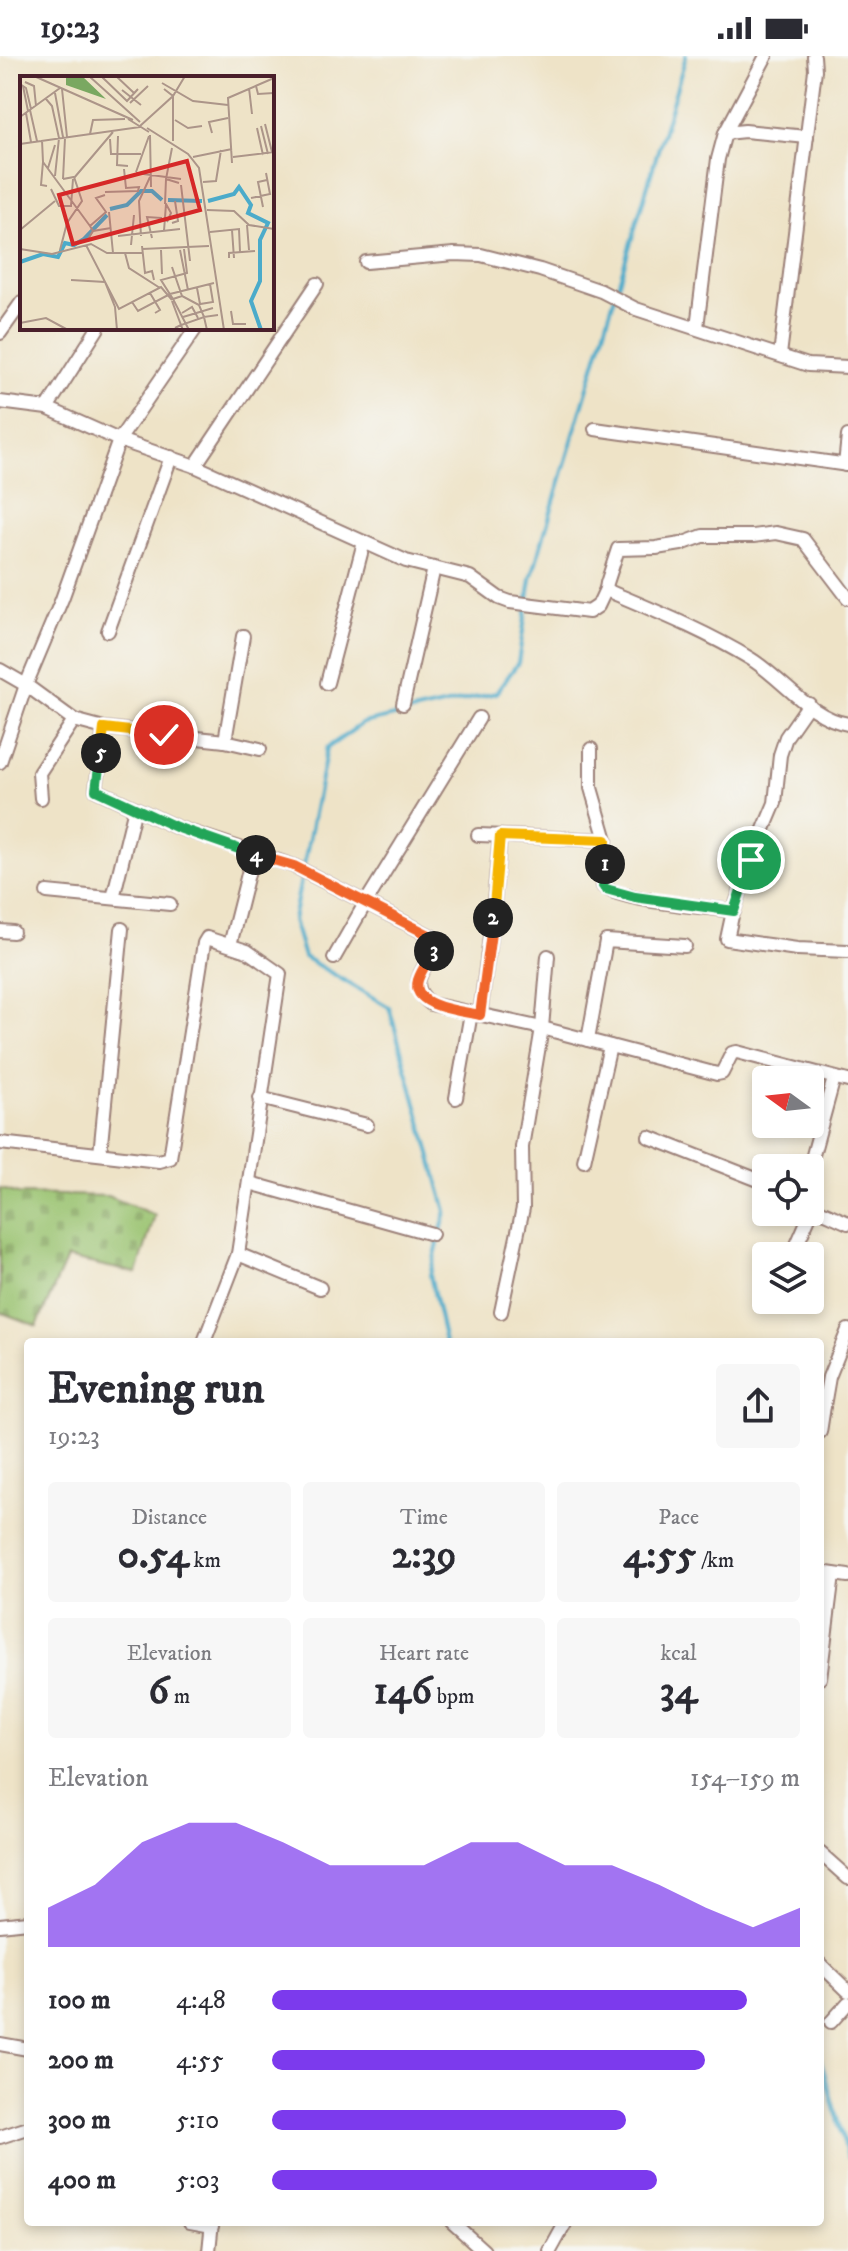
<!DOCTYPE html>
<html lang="en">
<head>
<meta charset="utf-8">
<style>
  :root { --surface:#fff; --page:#f7f7f7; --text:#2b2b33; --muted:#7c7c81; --accent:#7c3aed }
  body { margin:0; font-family:"IM FELL DW Pica",serif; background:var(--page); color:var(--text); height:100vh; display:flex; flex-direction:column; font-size:30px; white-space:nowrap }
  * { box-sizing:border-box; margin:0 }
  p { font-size:26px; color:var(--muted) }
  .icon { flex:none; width:44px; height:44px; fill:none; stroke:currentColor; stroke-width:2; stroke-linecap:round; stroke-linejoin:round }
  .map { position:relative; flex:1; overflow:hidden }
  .drawer { position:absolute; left:24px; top:1282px; width:800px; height:888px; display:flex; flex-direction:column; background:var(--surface); border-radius:8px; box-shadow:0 4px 12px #0003 }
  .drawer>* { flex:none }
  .needle { width:52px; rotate:285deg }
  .controls { position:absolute; left:752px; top:1010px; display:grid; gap:16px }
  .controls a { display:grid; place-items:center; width:72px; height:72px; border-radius:8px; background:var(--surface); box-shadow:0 4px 12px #0003; font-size:40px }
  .pin { position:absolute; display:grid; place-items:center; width:68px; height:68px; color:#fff; margin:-34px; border:4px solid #fff; border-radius:50%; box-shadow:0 2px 8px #0007 }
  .km { position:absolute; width:40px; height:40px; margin:-20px; border-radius:50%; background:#222; color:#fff; font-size:22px; line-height:40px; text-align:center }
  .round { display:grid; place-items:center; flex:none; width:84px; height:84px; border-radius:8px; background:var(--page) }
  .summary { display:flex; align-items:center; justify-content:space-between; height:136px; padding:0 24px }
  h1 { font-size:44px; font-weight:700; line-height:60px }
  .stats { display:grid; grid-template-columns:repeat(3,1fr); gap:12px; height:136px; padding:8px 24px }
  .stats div { display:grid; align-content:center; border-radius:8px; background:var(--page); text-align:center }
  .stats b { font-size:40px; font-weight:700 }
  .stats small { font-size:22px; font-weight:400 }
  .stats p { font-size:22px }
  .chart { height:224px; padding:16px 24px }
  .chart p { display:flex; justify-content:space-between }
  .chart svg { width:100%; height:144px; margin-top:8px; fill:var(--accent); opacity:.7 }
  ul { padding:0 24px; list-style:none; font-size:26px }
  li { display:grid; grid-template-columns:128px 96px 1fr; align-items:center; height:60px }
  li i { height:20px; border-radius:10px; background:var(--accent) }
  .status { display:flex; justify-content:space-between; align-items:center; height:56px; padding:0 40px; background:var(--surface); direction:ltr }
  .status svg { height:22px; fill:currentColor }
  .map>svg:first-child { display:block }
  .cemetery { fill:url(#cemetery-stones); stroke:#72704c; stroke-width:2 }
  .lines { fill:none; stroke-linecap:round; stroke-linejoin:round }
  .stream { stroke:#4babca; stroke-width:4 }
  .minor-casing { stroke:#9c8179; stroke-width:16 }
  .minor { stroke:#fff; stroke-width:12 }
  .split-1-casing { stroke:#fff; stroke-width:16 }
  .split-2-casing { stroke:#fff; stroke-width:16 }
  .split-3-casing { stroke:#fff; stroke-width:16 }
  .split-4-casing { stroke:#fff; stroke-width:16 }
  .split-5-casing { stroke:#fff; stroke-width:16 }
  .split-6-casing { stroke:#fff; stroke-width:16 }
  .split-1 { stroke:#22a559; stroke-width:10 }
  .split-2 { stroke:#f5b400; stroke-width:10 }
  .split-3 { stroke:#f0652b; stroke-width:10 }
  .split-4 { stroke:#f0652b; stroke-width:10 }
  .split-5 { stroke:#22a559; stroke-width:10 }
  .split-6 { stroke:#f5b400; stroke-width:10 }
  .inset-river { fill:none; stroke:#4babca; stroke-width:4 }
  .inset-road { fill:none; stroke:#ac9589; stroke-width:2 }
  .view { fill:#d62828; fill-opacity:0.15; stroke:#d62828; stroke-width:4 }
  .inset-edge { fill:none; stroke:#4a1f2b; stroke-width:4 }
</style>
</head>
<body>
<div class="status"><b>19:23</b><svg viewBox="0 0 49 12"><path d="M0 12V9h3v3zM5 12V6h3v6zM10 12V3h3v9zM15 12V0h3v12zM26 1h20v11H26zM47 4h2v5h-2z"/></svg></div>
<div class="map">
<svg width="848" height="2195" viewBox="0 0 848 2195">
  <defs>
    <pattern id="cemetery-stones" width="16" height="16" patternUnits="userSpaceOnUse" patternTransform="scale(2)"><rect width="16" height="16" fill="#99c26e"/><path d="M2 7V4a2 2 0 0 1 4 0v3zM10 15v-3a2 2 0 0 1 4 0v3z" fill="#85a65f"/></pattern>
  </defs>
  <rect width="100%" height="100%" fill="#f6f6f2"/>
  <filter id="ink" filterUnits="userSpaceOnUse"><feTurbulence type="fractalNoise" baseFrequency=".0125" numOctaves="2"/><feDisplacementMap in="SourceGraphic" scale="16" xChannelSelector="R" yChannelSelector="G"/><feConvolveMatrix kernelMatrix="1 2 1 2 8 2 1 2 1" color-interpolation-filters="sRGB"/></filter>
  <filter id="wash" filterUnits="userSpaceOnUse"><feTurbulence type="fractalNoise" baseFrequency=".006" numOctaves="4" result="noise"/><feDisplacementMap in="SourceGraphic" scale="32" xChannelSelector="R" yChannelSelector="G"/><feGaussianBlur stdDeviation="1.8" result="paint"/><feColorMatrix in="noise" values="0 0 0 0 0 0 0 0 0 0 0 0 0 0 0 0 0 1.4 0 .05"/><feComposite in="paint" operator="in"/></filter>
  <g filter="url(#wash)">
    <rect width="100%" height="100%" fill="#eee3c7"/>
    <path class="cemetery" d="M0,1132l18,6 90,2 47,19 -18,58 -70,-15 -30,68 -37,-14z"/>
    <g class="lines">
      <g class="stream">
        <path d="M445,1286l-15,-67 16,-64 -57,-204 -85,-50 -11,-37 34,-172 36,-25 133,-30 22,-30 13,-84 155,-523"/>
        <path d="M820,2002l28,99"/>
      </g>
    </g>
  </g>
  <g filter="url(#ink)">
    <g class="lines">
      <defs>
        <g id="minor">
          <path d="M725,77l20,-2 62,6"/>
          <path d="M366,206l88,-8 27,1 59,15 61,21 35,18 172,56 40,2"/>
          <path d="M697,271l21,-168 7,-26 41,-77"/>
          <path d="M0,277l22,-31"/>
          <path d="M780,299l35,-285 -1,-14"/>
          <path d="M0,346l47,6 72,32 76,26 122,-182"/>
          <path d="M47,352l51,-80"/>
          <path d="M595,373l253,36"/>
          <path d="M845,409l3,-29"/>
          <path d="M195,410l211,95 64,16 29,21 11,4 79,10 9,-6 8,-17"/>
          <path d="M848,542l-45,-59 -27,-6 -23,3h-50l-22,8 -25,4 -38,1 -11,34 -1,6 5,3c47,20 96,40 140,67 32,20 59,59 97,65"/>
          <path d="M108,575l63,-174"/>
          <path d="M0,614l26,15 48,35 30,8 121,13 35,8"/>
          <path d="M327,627l37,-141"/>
          <path d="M403,648l31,-136"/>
          <path d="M809,648l-23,33 -6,18 -5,48 -24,57 -19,56 -5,23 70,10 51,2"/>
          <path d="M104,672l-8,62 80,37 118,39 139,71 4,4c-7,27 -35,40 -6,63l111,24 175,46 5,-1 10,-20 5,-1 111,29"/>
          <path d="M225,685l18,-105"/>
          <path d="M591,693v39l15,52 -3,46c17,15 103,21 131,25"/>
          <path d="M0,706l26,-77 36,-86 57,-159 77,-112"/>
          <path d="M41,742l-2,-25 35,-53"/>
          <path d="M478,779l128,5"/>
          <path d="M47,836l123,12"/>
          <path d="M113,842l22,-90"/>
          <path d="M0,875l13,1"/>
          <path d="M230,889l23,-91"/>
          <path d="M334,902l32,-56 113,-184"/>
          <path d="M480,959l13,-101 7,-78"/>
          <path d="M588,984l18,-99 79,5"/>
          <path d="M260,1042l107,27"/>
          <path d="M456,1042l15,-85"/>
          <path d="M649,1081l117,46"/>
          <path d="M0,1087l159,18 11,-3 34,-215 3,-5 40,13 33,23 -42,280 -34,88"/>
          <path d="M100,1098l22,-225"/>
          <path d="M813,1099l21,-77"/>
          <path d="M584,1105l26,-115"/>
          <path d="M250,1127l182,51"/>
          <path d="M810,1150l38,17"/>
          <path d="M238,1198l82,34"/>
          <path d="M792,1200l21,-48"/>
          <path d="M501,1256l22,-104 -1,-61 20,-119 6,-72"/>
          <path d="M820,1348l4,2 5,-29 19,-47"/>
          <path d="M820,1376l4,-26"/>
          <path d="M820,1516l28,4"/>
          <path d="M820,1622l13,-104"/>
          <path d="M820,1797l28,25"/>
          <path d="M0,1869l28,-3"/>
          <path d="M820,1908l28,27"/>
          <path d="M831,1966l17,-19"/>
          <path d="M0,1988l28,5"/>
          <path d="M0,2081l28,-9"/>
          <path d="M190,2166l22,4"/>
          <path d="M452,2166l32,29"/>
          <path d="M209,2195l3,-29"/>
          <path d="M550,2195l16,-29"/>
        </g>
      </defs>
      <use href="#minor" class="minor-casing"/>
      <use href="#minor" class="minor"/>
    </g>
  </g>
  <g class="lines" filter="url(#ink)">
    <defs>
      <path id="split-1" d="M605,808l-2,22 3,3 29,8 99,14 17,-51"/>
      <path id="split-2" d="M493,862l7,-82 106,4 -1,24"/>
      <path id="split-3" d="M434,895c-5,9 -13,19 -16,29 -8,27 44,31 62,35l13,-97"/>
      <path id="split-4" d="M256,799l38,11 139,71 4,4 -3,10"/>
      <path id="split-5" d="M101,697l-5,37 80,37 80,28"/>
      <path id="split-6" d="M101,697l3,-25 60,7"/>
    </defs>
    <use href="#split-1" class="split-1-casing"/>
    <use href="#split-2" class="split-2-casing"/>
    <use href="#split-3" class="split-3-casing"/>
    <use href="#split-4" class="split-4-casing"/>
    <use href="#split-5" class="split-5-casing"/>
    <use href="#split-6" class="split-6-casing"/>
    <use href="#split-1" class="split-1"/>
    <use href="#split-2" class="split-2"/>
    <use href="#split-3" class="split-3"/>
    <use href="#split-4" class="split-4"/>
    <use href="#split-5" class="split-5"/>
    <use href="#split-6" class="split-6"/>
  </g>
  <g transform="translate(20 20)">
    <rect width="254" height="254" fill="#eee3c7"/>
    <path d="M46,0h16l24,23 -40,-14z" fill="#7aa861"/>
    <path class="inset-river" d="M148,124l34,1M188,125l26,-7 5,-7 12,18 -3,8 20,10 -8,17v41l-9,20 10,29M90,133l17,-4 14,-14h11l10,9M0,186l23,-8 15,3 7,-14 9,2 10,-6 23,-24"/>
    <path class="inset-road" d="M14,0l99,44M69,0l51,46M81,0l26,25 11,-12M96,0l18,17M5,6l9,4 2,20M142,7l31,18 35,4M0,8l6,4 5,21M3,10l5,25M236,10l2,8 16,-1M229,12l3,26M42,13l5,48M144,13l9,7v45M102,14l19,15M35,17l8,44M26,23l6,7 7,32 -4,38M110,27l18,-17M10,34l7,31M254,34v30M6,37l5,29M0,41l40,-29M108,43l21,13M155,44l13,8 14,-2M245,48l7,28M120,50l33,-30 12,-20M241,50l7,28M127,52l41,26 11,14 25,162M237,52l6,27M192,57l-3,-11 19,-4M70,58l3,-14 32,-1M130,59l1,52M98,60l-1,29 11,1M90,63l1,15h30M22,64l1,22 47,64M0,68l120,-17M152,72l-6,31 13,4M173,81l39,-8M213,81l41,-5M23,86l-2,23 6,1M212,87l-4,-65 46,-20M28,92l7,-23M116,96l13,-36M116,97l45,6M54,102l39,-46M43,103l2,-41M183,106l13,-1 5,-31M161,109l9,76M31,113l8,17h12l2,-27M85,116l33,-1 1,-4 -13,1 -2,-19M231,122l19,-4 -4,-21M145,128l1,-25M243,131l-5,-25 9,-2M187,134l27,1 15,14 25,4M89,136l4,41M152,147l6,-2 -3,-20M227,149l2,25M0,154l35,-29M212,154l2,28M73,155l-3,-5 16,-14 -10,-14 9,-3M144,155l2,-27 5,9 -4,9M190,156l29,-3 1,23M98,160l62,-7M121,160l-2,-35 11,-24M132,162l-5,-21 15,1M67,165l6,-10 18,-3M66,169l33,64 42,-22 11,13M111,169l3,-30M122,170l3,27 7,-2 2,9M0,173l32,5 39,-10 16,9h35M122,173l67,-3M40,174l7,-27 15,-22 -8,-24 -11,2M141,174l1,24M160,174l8,40M105,177l4,15 31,20M209,182v-5l26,-2M152,191l10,29 17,9 5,12 14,-2M51,204l34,2 10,25 2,23M177,212l3,16 13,-2 -3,-18M130,217l10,17 -5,3M162,220l-9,3 -12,-19 26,-7 -3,-24M153,223l16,31M152,225l9,24 -6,3M112,226l6,9 32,-17 44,-11M211,235l2,13h13M162,237l10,-6 6,11M163,241l30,-9M0,247l26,-5 22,12M163,254l-2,-5 23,-8 3,13"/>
    <path class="view" d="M167,85l13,49 -127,34 -14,-49z"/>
    <rect width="254" height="254" class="inset-edge"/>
  </g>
</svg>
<div class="controls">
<a><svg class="needle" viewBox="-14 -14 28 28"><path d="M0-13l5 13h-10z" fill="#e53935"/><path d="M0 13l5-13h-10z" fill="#7c7c81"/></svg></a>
<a><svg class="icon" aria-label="locate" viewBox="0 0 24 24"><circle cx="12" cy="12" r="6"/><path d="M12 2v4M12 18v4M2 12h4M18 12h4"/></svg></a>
<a><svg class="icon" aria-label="layers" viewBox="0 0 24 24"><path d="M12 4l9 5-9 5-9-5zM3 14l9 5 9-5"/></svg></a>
</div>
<div class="pin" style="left:751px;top:804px;background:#1e9e55"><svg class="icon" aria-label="arrive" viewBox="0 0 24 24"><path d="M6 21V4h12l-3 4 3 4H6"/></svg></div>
<div class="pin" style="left:164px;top:679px;background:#d93025"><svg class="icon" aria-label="check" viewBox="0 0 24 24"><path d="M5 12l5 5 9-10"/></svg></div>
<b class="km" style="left:605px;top:808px">1</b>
<b class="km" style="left:493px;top:862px">2</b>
<b class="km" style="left:434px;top:895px">3</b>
<b class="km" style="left:256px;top:799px">4</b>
<b class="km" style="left:101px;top:697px">5</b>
<section class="drawer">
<div class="summary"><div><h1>Evening run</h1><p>19:23</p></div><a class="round"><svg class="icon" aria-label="share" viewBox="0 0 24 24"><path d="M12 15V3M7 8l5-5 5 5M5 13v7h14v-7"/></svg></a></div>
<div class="stats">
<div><p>Distance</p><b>0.54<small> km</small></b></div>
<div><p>Time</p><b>2:39</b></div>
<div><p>Pace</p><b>4:55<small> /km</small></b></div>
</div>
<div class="stats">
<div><p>Elevation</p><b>6<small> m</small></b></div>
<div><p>Heart rate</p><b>146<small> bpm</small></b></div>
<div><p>kcal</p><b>34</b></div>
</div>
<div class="chart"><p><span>Elevation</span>154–159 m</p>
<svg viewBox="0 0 160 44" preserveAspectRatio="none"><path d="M0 44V32L10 25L20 12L30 6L40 6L50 12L60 19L70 19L80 19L90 12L100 12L110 19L120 19L130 25L140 32L150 38L160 32V44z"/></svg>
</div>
<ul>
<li><b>100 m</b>4:48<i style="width:90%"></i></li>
<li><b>200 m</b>4:55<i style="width:82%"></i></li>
<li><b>300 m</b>5:10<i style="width:67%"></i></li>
<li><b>400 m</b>5:03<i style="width:73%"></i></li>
</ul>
</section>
</div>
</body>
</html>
